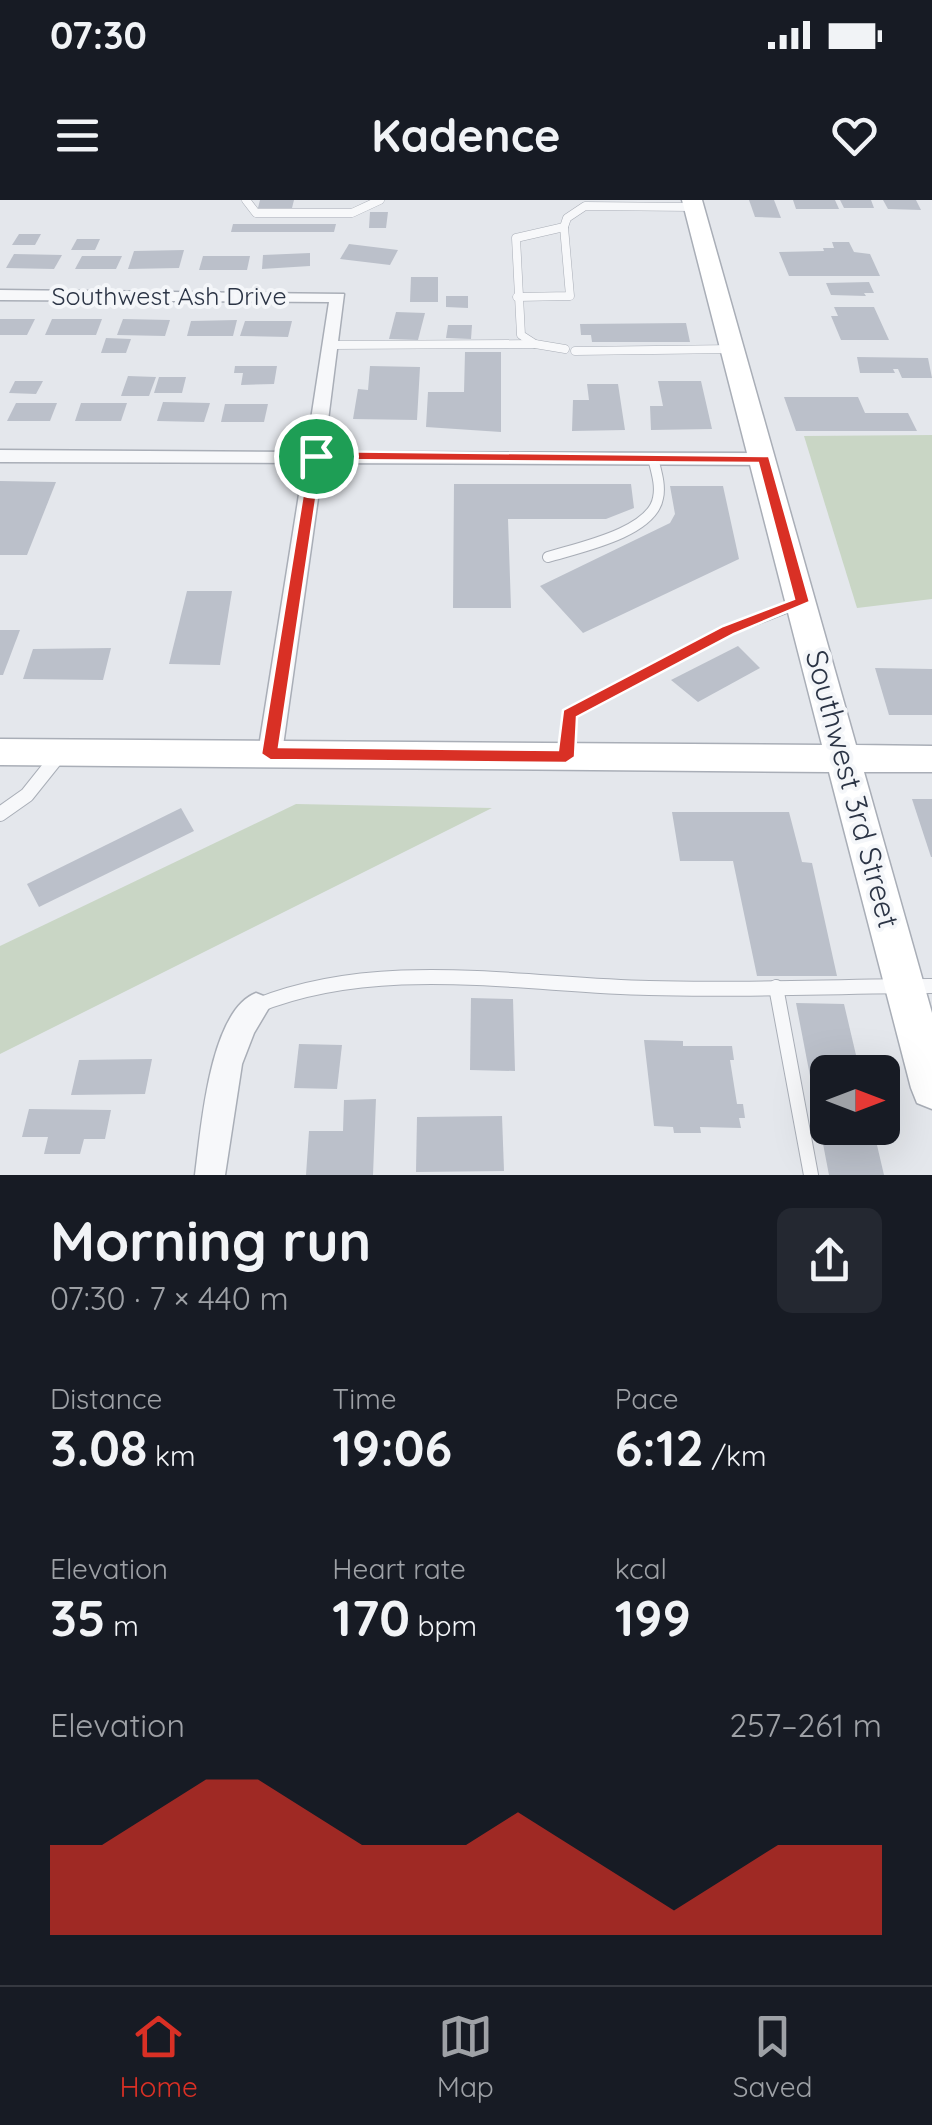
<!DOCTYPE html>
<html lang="en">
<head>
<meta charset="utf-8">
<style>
  :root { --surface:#171b24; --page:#242831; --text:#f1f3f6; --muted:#9ea1a6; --line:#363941; --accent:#d93025 }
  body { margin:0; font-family:Quicksand,sans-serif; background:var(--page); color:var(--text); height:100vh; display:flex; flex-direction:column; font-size:38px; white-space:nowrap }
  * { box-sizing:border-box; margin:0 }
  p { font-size:32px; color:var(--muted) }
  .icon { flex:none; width:55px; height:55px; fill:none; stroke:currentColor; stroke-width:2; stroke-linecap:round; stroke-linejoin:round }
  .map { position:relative; height:975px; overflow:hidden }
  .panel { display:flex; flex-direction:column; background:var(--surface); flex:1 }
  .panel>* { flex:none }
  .needle { width:65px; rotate:90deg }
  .tools { position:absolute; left:810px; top:855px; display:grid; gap:20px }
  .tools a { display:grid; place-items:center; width:90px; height:90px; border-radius:15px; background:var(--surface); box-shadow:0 10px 40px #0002; font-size:50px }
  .pin { position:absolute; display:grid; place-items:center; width:85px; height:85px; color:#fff; margin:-42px; border:5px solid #fff; border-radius:50%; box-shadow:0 2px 10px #0007 }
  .round { display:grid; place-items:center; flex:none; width:105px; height:105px; border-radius:15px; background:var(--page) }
  .overview { display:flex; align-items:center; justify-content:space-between; height:170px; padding:0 50px }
  h1 { font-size:55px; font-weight:700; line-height:75px }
  .stats { display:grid; grid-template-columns:repeat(3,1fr); gap:15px; height:170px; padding:10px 50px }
  .stats div { display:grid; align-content:center }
  .stats b { font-size:50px; font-weight:700 }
  .stats small { font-size:28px; font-weight:400 }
  .stats p { font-size:28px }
  .chart { height:280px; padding:20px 50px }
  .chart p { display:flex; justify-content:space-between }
  .chart svg { width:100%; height:180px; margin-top:10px; fill:var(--accent); opacity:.7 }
  .status { display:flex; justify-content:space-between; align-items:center; height:70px; padding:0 50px; background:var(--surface); direction:ltr }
  .status svg { height:28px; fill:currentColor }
  header { display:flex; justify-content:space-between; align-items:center; height:130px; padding:0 50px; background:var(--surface); font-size:45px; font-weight:700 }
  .menu { display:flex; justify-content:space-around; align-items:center; height:140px; border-top:2px solid var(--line); background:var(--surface); font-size:28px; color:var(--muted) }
  .menu a { display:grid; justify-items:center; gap:5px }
  .menu .selected { color:var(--accent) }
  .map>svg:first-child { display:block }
  .green { fill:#c9d6c5 }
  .building { fill:#bbc0ca }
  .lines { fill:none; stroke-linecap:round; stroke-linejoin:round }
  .lane-far2-casing { stroke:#a9aeb7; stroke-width:9 }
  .lane-far1-casing { stroke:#a9aeb7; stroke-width:12 }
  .lane-casing { stroke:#a9aeb7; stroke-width:16 }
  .street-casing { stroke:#a9aeb7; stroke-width:3 }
  .secondary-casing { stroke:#a9aeb7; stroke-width:3 }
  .lane-far2 { stroke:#f7f8fa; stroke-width:8 }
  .lane-far1 { stroke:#f7f8fa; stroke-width:10 }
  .lane { stroke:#f7f8fa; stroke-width:14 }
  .street { fill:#f7f8fa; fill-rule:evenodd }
  .secondary { fill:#fff; fill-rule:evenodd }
  .route { fill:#d93025; stroke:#fff; stroke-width:2.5; fill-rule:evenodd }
  .labels { text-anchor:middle; stroke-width:8; stroke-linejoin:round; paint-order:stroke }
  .far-street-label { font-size:25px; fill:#2b3445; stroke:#f4f6f9 }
  .street-label { font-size:30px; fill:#2b3445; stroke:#f4f6f9 }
</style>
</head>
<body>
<div class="status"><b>07:30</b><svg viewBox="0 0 49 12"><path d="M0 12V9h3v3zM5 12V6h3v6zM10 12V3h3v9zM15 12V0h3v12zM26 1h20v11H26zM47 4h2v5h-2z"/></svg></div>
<header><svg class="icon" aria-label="menu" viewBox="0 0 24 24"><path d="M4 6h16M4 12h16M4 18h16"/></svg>Kadence<svg class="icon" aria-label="heart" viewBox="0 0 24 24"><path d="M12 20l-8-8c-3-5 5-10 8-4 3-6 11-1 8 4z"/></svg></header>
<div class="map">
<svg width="932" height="975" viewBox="0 0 932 975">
  <rect width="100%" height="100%" fill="#e4e7ec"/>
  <g class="green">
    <path d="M932,235v164l-75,9 -53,-172z"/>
    <path d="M296,604l196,4 -492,246v-108z"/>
  </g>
  <g class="building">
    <path d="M260,0h34l-2,8h-34z"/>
    <path d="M749,0h25l7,18 -26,-1z"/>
    <path d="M793,0h42l4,9h-43z"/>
    <path d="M840,0h31l3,8h-30z"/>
    <path d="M883,0h33l5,10 -33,-1z"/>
    <path d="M370,12h18l-2,16h-17z"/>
    <path d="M233,24h103l-2,8h-103z"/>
    <path d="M19,34h22l-6,11h-23z"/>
    <path d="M77,39h23l-5,11h-24z"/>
    <path d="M832,42h17l5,10 16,2 10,22h-91l-10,-24 45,-1 -1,-3h11z"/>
    <path d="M349,44l49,6 -8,15 -50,-6z"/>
    <path d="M184,50l-5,18 -51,1 6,-18z"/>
    <path d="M310,53v13l-48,3 1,-14z"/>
    <path d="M14,54l48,1 -8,14 -48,-1z"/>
    <path d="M82,56h40l-6,13h-41z"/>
    <path d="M203,56h47l-3,14h-48z"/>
    <path d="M411,77h27v25h-28z"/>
    <path d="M869,82l5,11h-10l2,3 -35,-1 -5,-12z"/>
    <path d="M446,96h22v12l-22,-1z"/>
    <path d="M834,107h40l15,33h-48l-10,-24h7z"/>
    <path d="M396,112l29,1 -7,27 -29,-1z"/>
    <path d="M0,119h35l-8,16h-27z"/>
    <path d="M52,119h50l-6,16h-51z"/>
    <path d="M123,119l47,1 -5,16 -48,-1z"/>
    <path d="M237,120l-4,16h-46l4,-15z"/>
    <path d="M245,121h47l-4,16 -48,-1z"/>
    <path d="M686,123l4,19h-98l-1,-7h-10l-1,-11z"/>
    <path d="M448,125h24l-1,14 -25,-1z"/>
    <path d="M106,138l25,1 -5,14h-25z"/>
    <path d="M465,152h36v80l-75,-5 2,-35h36z"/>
    <path d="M857,157l71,1 4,20h-30l-4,-9h-5l2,4h-35z"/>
    <path d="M235,166h42l-3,18 -33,1 2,-12h-9z"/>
    <path d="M370,166l50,1 -3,53 -64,-1 5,-30 10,1z"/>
    <path d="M128,176l28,1 -7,19h-28z"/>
    <path d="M159,177h27l-4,16h-28z"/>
    <path d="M15,181h28l-7,13 -27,-1z"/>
    <path d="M658,181h43l11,48 -61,1 -1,-24h13z"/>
    <path d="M587,184h31l7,46 -53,1 1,-31h16z"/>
    <path d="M784,197h74l7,16h43l9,18h-121z"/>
    <path d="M163,202l47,1 -6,19 -47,-1z"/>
    <path d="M16,203h41l-7,18h-43z"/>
    <path d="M81,203h46l-6,18h-46z"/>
    <path d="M225,204h43l-4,18h-43z"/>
    <path d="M0,281l56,1 -29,73h-27z"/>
    <path d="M454,284h177l3,24 -28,11h-98l3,89h-58z"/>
    <path d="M670,286h53l16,73 -156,74 -43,-47 130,-63 5,-9z"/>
    <path d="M187,391h45l-12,74 -51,-1z"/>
    <path d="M0,430h20l-17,45h-3z"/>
    <path d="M738,446l22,22 -62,34 -27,-22z"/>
    <path d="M111,448l-8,32 -80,-1 10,-30z"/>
    <path d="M875,468l57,1v46h-43z"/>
    <path d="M912,599h20v58h-1z"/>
    <path d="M181,608l13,23 -155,76 -12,-23z"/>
    <path d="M672,612h117l13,50 10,1 25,113h-80l-24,-115h-53z"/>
    <path d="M471,798l42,1 2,72 -45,-1z"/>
    <path d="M796,803l48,1 16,68h-32v56h45l11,47h-55z"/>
    <path d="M644,840l39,1v5h49l2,14h-4l7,44h6l2,14h-6l2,10 -41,-1 1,6h-27l-1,-6 -19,-1z"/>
    <path d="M299,844l43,1 -5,44 -43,-1z"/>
    <path d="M152,859l-7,35 -74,1 8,-35z"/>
    <path d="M376,899l-3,76h-67l3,-44h34l1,-31z"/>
    <path d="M29,909l82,1 -6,29h-21l-4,15h-36l4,-17h-26z"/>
    <path d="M502,916l2,55 -88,1 1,-55z"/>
  </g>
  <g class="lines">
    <defs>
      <g id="lane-far2">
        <path d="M246,0l10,13h96l28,-13"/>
        <path d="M517,97l53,-1 -6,-69"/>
        <path d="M332,145l203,-1"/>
        <path d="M565,149l-30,-5 -14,-9 -5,-97 48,-11 3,-9 18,-12 109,1"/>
        <path d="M575,151l159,-2"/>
      </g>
      <g id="lane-far1">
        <path d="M548,357c29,-9 104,-24 110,-59 3,-13 -2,-27 -5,-40"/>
        <path d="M567,555l2,-41 160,-84 70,-27"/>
        <path d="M53,562l7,-8"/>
      </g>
      <g id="lane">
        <path d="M0,614l27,-19 28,-35"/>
        <path d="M776,787l35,188"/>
        <path d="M256,806c123,-50 264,-21 393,-18 94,3 189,-2 283,-2"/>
      </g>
      <g id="street">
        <path d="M0,90l344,4 -20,158 440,1 9,6 -9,6 -441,-2 -41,290 -4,7h-16l-4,-7 46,-290 -304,-1v-12l306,2 23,-150 -329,-2z"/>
        <path d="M256,793l10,4 4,9 -16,27 -12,31 -17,111h-30c6,-44 14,-164 61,-182z"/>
      </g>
      <path id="secondary" d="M682,0h20l154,545 76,1v26h-68l68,241v96l-15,-6 -6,-15 -82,-316 -829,-7v-26l822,6z"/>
    </defs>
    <use href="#lane-far2" class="lane-far2-casing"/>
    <use href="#lane-far1" class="lane-far1-casing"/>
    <use href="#lane" class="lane-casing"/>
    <use href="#street" class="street-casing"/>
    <use href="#secondary" class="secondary-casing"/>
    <use href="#lane-far2" class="lane-far2"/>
    <use href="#lane-far1" class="lane-far1"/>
    <use href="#lane" class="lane"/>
    <use href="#street" class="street"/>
    <use href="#secondary" class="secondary"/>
  </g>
  <path class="route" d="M316,251l453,5 41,146 -76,32 -157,83 -2,40 -9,6 -296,-3 -9,-6 48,-298zM322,260l436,3 36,136 -71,27 -160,84 -5,40 -279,-3z"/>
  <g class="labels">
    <g class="far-street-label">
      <text x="169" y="105">Southwest Ash Drive</text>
    </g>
    <g class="street-label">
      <text transform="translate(852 589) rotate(75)" y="10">Southwest 3rd Street</text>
    </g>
  </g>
</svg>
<div class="tools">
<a><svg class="needle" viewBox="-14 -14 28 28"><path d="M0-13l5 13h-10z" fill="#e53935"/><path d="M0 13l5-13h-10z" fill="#9ea1a6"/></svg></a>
</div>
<div class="pin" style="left:316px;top:256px;background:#1e9e55"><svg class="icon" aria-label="arrive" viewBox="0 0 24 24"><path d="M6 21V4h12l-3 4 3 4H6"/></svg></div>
</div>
<section class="panel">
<div class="overview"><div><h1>Morning run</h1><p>07:30 · 7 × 440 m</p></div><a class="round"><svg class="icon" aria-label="share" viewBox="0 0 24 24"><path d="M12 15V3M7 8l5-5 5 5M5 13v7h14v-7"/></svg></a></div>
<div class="stats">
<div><p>Distance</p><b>3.08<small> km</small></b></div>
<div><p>Time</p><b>19:06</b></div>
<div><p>Pace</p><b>6:12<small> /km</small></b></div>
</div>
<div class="stats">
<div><p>Elevation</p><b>35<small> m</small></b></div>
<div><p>Heart rate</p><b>170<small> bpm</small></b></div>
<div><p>kcal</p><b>199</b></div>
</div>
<div class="chart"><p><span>Elevation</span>257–261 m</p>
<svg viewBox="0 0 160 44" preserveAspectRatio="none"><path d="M0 44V22L10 22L20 14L30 6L40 6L50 14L60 22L70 22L80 22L90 14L100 22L110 30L120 38L130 30L140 22L150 22L160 22V44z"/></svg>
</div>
</section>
<nav class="menu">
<a class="selected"><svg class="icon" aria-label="home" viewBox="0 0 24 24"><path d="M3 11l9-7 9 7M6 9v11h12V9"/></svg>Home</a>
<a><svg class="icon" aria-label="map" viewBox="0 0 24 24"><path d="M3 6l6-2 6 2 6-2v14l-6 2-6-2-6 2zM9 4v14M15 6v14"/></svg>Map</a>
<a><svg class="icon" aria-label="saved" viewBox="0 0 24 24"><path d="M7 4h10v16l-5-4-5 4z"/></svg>Saved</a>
</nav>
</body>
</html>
